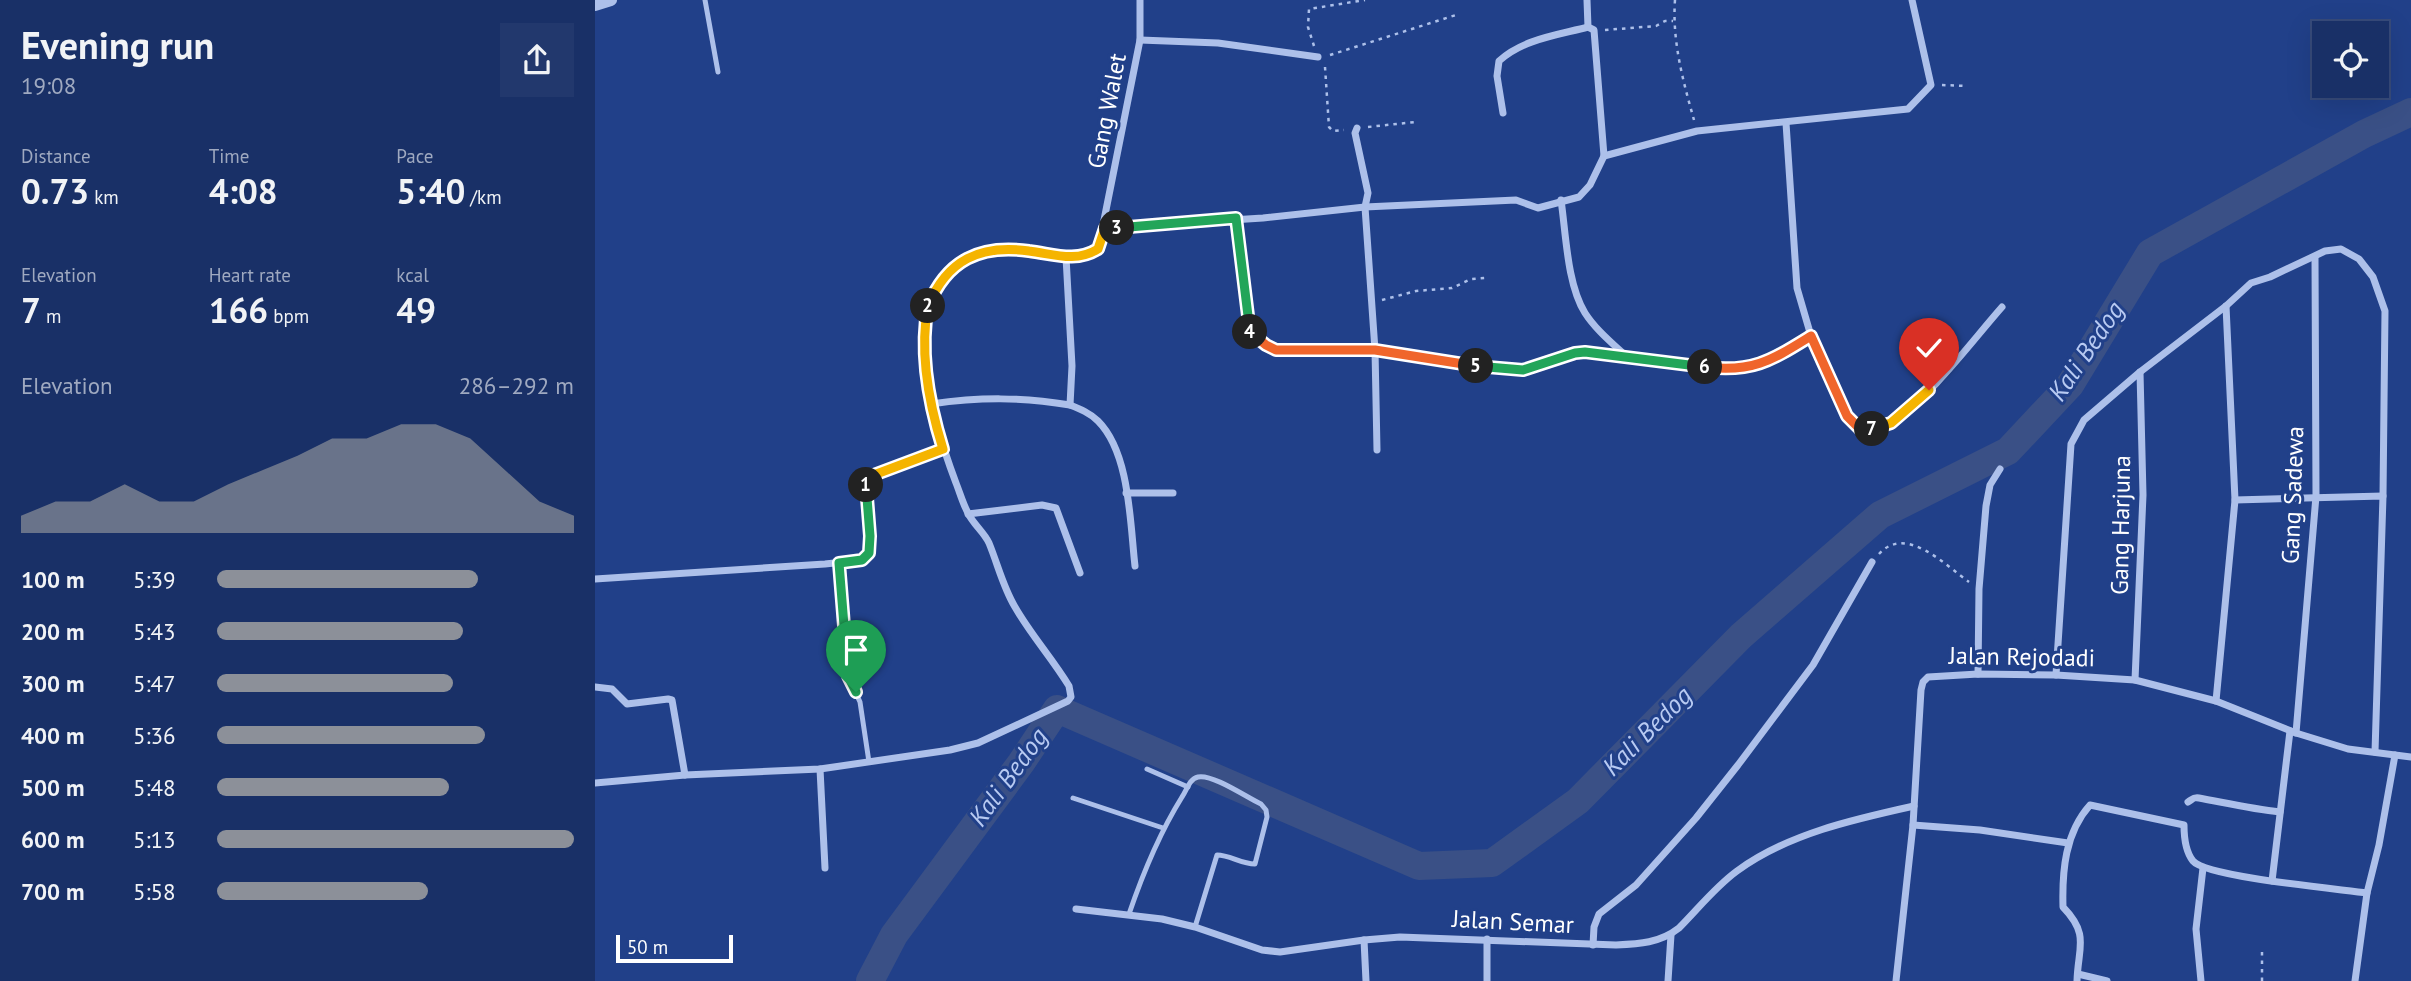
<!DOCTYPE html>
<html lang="en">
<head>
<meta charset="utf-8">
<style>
  :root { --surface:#193067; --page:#22386d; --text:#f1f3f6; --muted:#9fa9c0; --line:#374b7b; --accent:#8c9099 }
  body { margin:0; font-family:"PT Sans",sans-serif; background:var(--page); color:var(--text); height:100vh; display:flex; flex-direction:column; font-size:26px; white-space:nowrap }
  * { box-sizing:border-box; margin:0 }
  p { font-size:23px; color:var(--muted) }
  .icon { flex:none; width:38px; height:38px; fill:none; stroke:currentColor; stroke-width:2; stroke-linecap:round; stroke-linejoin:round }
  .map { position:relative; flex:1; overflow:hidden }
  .side { display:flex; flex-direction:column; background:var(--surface); width:595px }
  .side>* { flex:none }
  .tools { position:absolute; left:1717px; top:21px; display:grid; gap:14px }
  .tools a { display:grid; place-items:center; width:77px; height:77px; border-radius:0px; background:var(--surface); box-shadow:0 7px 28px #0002,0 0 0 2px var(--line); font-size:35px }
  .scale { position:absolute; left:21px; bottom:18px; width:117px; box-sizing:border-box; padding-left:7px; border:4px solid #fff; border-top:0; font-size:19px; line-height:24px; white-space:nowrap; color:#fff; -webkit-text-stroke:5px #214089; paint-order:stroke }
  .pin { position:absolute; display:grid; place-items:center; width:60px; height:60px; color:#fff; margin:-72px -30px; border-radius:50% 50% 50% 0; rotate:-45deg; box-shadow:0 0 7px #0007 }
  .pin .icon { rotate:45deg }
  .km { position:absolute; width:35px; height:35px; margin:-18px; border-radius:50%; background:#222; color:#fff; font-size:19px; line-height:35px; text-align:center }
  .round { display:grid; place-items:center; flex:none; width:74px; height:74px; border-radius:0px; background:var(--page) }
  .headline { display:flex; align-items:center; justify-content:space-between; height:119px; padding:0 21px }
  h1 { font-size:38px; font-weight:700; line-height:52px }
  .figures { display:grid; grid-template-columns:repeat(3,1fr); gap:10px; height:119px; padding:7px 21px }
  .figures div { display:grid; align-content:center }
  .figures b { font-size:35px; font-weight:700 }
  .figures small { font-size:19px; font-weight:400 }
  .figures p { font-size:19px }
  .chart { height:196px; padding:14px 21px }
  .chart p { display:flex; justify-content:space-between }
  .chart svg { width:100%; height:126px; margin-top:7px; fill:var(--accent); opacity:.7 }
  ul { padding:0 21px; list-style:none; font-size:23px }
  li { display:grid; grid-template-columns:112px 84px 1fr; align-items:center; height:52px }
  li i { height:18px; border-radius:9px; background:var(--accent) }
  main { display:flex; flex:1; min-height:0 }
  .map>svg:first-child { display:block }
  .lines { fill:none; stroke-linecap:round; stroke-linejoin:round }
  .river { stroke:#3a5086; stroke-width:28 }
  .path { stroke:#adc0ea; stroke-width:2.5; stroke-dasharray:3.5 5; stroke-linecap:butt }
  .service { stroke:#adc0ea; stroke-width:5 }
  .minor { stroke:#adc0ea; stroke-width:7 }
  .tertiary { stroke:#adc0ea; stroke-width:12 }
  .split-1-casing { stroke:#fff; stroke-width:14 }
  .split-2-casing { stroke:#fff; stroke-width:14 }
  .split-3-casing { stroke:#fff; stroke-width:14 }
  .split-4-casing { stroke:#fff; stroke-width:14 }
  .split-5-casing { stroke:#fff; stroke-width:14 }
  .split-6-casing { stroke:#fff; stroke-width:14 }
  .split-7-casing { stroke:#fff; stroke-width:14 }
  .split-8-casing { stroke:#fff; stroke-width:14 }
  .split-1 { stroke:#22a559; stroke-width:9 }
  .split-2 { stroke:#f5b400; stroke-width:9 }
  .split-3 { stroke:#f5b400; stroke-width:9 }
  .split-4 { stroke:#22a559; stroke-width:9 }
  .split-5 { stroke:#f0652b; stroke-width:9 }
  .split-6 { stroke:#22a559; stroke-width:9 }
  .split-7 { stroke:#f0652b; stroke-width:9 }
  .split-8 { stroke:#f5b400; stroke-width:9 }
  .labels { text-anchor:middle; stroke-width:6; stroke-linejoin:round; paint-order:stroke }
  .street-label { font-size:24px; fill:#fff; stroke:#214089 }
  .water-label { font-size:26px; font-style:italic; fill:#b8caf2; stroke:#214089 }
</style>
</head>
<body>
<main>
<section class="side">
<div class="headline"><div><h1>Evening run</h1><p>19:08</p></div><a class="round"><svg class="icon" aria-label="share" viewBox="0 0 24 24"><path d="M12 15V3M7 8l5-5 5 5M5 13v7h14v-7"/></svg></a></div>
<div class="figures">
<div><p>Distance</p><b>0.73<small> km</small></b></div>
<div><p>Time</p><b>4:08</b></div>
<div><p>Pace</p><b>5:40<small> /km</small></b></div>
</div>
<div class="figures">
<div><p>Elevation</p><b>7<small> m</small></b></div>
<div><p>Heart rate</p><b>166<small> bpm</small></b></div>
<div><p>kcal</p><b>49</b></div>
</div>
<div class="chart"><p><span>Elevation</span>286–292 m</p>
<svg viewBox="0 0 160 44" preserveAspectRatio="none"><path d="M0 44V38L10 33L20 33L30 27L40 33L50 33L60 27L70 22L80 17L90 11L100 11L110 6L120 6L130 11L140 22L150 33L160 38V44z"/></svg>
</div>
<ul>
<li><b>100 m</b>5:39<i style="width:73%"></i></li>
<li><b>200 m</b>5:43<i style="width:69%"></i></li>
<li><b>300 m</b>5:47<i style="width:66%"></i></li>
<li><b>400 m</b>5:36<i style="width:75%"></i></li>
<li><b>500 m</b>5:48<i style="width:65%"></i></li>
<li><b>600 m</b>5:13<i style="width:100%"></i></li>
<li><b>700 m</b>5:58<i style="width:59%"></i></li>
</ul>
</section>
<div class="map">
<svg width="1816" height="981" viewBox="0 0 1816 981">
  <rect width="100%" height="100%" fill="#214089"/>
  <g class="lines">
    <path class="river" d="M275,981l24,-46 127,-172 36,-54 362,157 73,-3 86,-62 163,-165 139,-121 128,-64 62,-66 80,-132 214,-119 47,-22"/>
    <g class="path">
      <path d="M1080,0c-3,41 8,81 19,120"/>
      <path d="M1010,30l51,-4 9,-5h8"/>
      <path d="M719,46l-6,-19 1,-18 56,-9"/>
      <path d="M735,55l129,-41"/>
      <path d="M730,67l4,60 4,4 11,-1"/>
      <path d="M1347,85l25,1"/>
      <path d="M773,127l47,-5"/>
      <path d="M787,300l34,-9 36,-3 19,-9 14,-1"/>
      <path d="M1284,554c27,-30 66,11 90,28"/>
      <path d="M1667,981v-30"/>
    </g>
    <g class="service">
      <path d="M110,0l13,72"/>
      <path d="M253,676l12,26 9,60"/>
      <path d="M552,769l41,18"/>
      <path d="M478,798l90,30"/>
      <path d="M534,914c14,-41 30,-80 53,-117 5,-7 7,-18 16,-20 15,-3 48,20 63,27l5,6 1,7 -12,47c-14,0 -25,-9 -38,-9l-22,72"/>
    </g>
    <g class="minor">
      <path d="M545,40l78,3 100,14"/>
      <path d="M908,113l-6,-37 2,-15c24,-22 59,-26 89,-34"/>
      <path d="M1191,123l11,165 14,48 24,55 12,25 14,14c11,0 22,-2 31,-8 38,-24 80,-81 110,-115"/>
      <path d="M762,128l-2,5 13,60 -3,14 10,143 2,100"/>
      <path d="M1009,156l93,-25 211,-22 23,-24 -19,-85"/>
      <path d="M966,200c5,34 6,84 24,113 11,17 27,30 42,44"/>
      <path d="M641,218l14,114 16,13 10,5h99l134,20 26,-2 40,-15 10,-1 144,17 28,-3 12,-5 42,-25"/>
      <path d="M510,228l158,-10 102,-11 151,-7 22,8 41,-11 11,-12 14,-29 -10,-126 -6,-3 -1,-27"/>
      <path d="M336,404c49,-7 90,-7 139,1l2,-39 -6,-109"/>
      <path d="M475,405c10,4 20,8 28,16 32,32 32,102 37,145"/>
      <path d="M531,493h47"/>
      <path d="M1640,500l148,-4 -8,256"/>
      <path d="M373,514l74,-9 14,3 24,65"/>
      <path d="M244,563l9,113"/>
      <path d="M0,579l230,-15 37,-4 5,-3c11,-24 -6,-54 1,-78l75,-30"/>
      <path d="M1383,674l1,-85 7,-83 4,-21 10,-16"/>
      <path d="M1461,675l15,-231 13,-24 56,-48 86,-66 25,-23 19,-6 55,-26 16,-2 18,10 14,18 12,34 -2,185"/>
      <path d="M1540,680l8,-185 -3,-123"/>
      <path d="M0,687l17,2 15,15 41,-5 4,1 13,75"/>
      <path d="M1621,701l19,-201 -9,-194"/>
      <path d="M1701,733l20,-237 -1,-239"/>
      <path d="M225,769l5,99"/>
      <path d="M0,783l90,-8 135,-6 130,-19 28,-7 90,-42 3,-4 -2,-11c-17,-28 -38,-51 -54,-79 -12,-20 -17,-42 -26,-64 -5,-11 -16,-19 -21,-30 -5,-9 -8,-20 -12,-30 -20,-53 -61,-179 0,-218 20,-14 47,-17 71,-15 26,3 47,13 71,-1l7,-21 -1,-8 36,-180v-40"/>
      <path d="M1593,802c5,-3 5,-5 11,-4 27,5 53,11 81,14"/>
      <path d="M1318,825l67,5 88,13"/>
      <path d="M1677,881l18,-150"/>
      <path d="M481,909l86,10 33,8 67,23 18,2 84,-12 36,-3 216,8c23,-1 44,-2 63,-17 19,-19 36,-41 58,-57 50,-37 118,-52 177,-65"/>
      <path d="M769,940l2,41"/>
      <path d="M998,945l1,-18 5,-13 37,-29 60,-67 42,-53 75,-100 59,-103"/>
      <path d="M1483,974l29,7"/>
      <path d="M892,981v-42"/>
      <path d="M1073,981l3,-46"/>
      <path d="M1301,981l17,-156 8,-135 2,-8 5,-5 50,-3 78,1 79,5 81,21 80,32 52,16 63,8"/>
      <path d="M1482,981c1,-34 13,-46 -14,-74 -1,-36 2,-74 27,-102l94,20c0,12 1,26 9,36 13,16 146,28 174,32"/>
      <path d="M1606,981l-5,-52 7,-61"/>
      <path d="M1760,981l12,-88 12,-48 16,-90"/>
    </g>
    <path class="tertiary" d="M0,5l16,-5"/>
  </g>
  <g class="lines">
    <defs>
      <path id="split-1" d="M261,692l-8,-16 -9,-113 23,-3 7,-7 1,-17 -4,-51"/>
      <path id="split-2" d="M271,485l5,-9 72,-27c-14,-45 -24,-96 -15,-143"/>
      <path id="split-3" d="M333,306c19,-46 52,-62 101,-55 25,3 46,12 69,-2l7,-21h12"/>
      <path id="split-4" d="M522,228l119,-10 14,114"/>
      <path id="split-5" d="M655,332l16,13 10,5h99l101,16"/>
      <path id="split-6" d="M881,366l47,4 52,-17 10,-1 120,15"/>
      <path id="split-7" d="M1110,367c48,6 67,-7 106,-31l36,80 14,14 11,-1"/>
      <path id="split-8" d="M1277,429l19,-6 38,-33"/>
    </defs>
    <use href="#split-1" class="split-1-casing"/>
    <use href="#split-2" class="split-2-casing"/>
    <use href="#split-3" class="split-3-casing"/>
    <use href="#split-4" class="split-4-casing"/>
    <use href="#split-5" class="split-5-casing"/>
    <use href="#split-6" class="split-6-casing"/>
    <use href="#split-7" class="split-7-casing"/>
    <use href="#split-8" class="split-8-casing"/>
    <use href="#split-1" class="split-1"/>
    <use href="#split-2" class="split-2"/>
    <use href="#split-3" class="split-3"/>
    <use href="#split-4" class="split-4"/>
    <use href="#split-5" class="split-5"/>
    <use href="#split-6" class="split-6"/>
    <use href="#split-7" class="split-7"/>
    <use href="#split-8" class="split-8"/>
  </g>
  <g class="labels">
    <g class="street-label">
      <text transform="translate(512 111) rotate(-79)" y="8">Gang Walet</text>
      <text transform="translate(1698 495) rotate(-88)" y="8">Gang Sadewa</text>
      <text transform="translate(1526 525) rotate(-89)" y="8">Gang Harjuna</text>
      <text transform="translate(1427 657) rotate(1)" y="8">Jalan Rejodadi</text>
      <text transform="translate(918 922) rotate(3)" y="8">Jalan Semar</text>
    </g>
    <g class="water-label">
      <text transform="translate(1491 351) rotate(-56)" y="9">Kali Bedog</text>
      <text transform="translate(1052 731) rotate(-45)" y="9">Kali Bedog</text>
      <text transform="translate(413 777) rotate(-54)" y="9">Kali Bedog</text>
    </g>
  </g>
</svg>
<div class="tools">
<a><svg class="icon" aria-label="locate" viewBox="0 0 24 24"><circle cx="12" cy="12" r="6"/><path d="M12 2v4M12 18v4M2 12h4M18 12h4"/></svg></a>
</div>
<div class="scale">50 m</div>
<div class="pin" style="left:261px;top:692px;background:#1e9e55"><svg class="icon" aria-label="arrive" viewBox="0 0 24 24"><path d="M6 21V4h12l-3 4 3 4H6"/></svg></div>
<div class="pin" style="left:1334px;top:390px;background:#d93025"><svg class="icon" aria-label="check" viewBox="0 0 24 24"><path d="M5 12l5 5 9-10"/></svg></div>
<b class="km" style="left:271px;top:485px">1</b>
<b class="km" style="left:333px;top:306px">2</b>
<b class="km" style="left:522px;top:228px">3</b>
<b class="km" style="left:655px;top:332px">4</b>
<b class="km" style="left:881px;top:366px">5</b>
<b class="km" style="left:1110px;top:367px">6</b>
<b class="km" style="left:1277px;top:429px">7</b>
</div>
</main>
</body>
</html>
